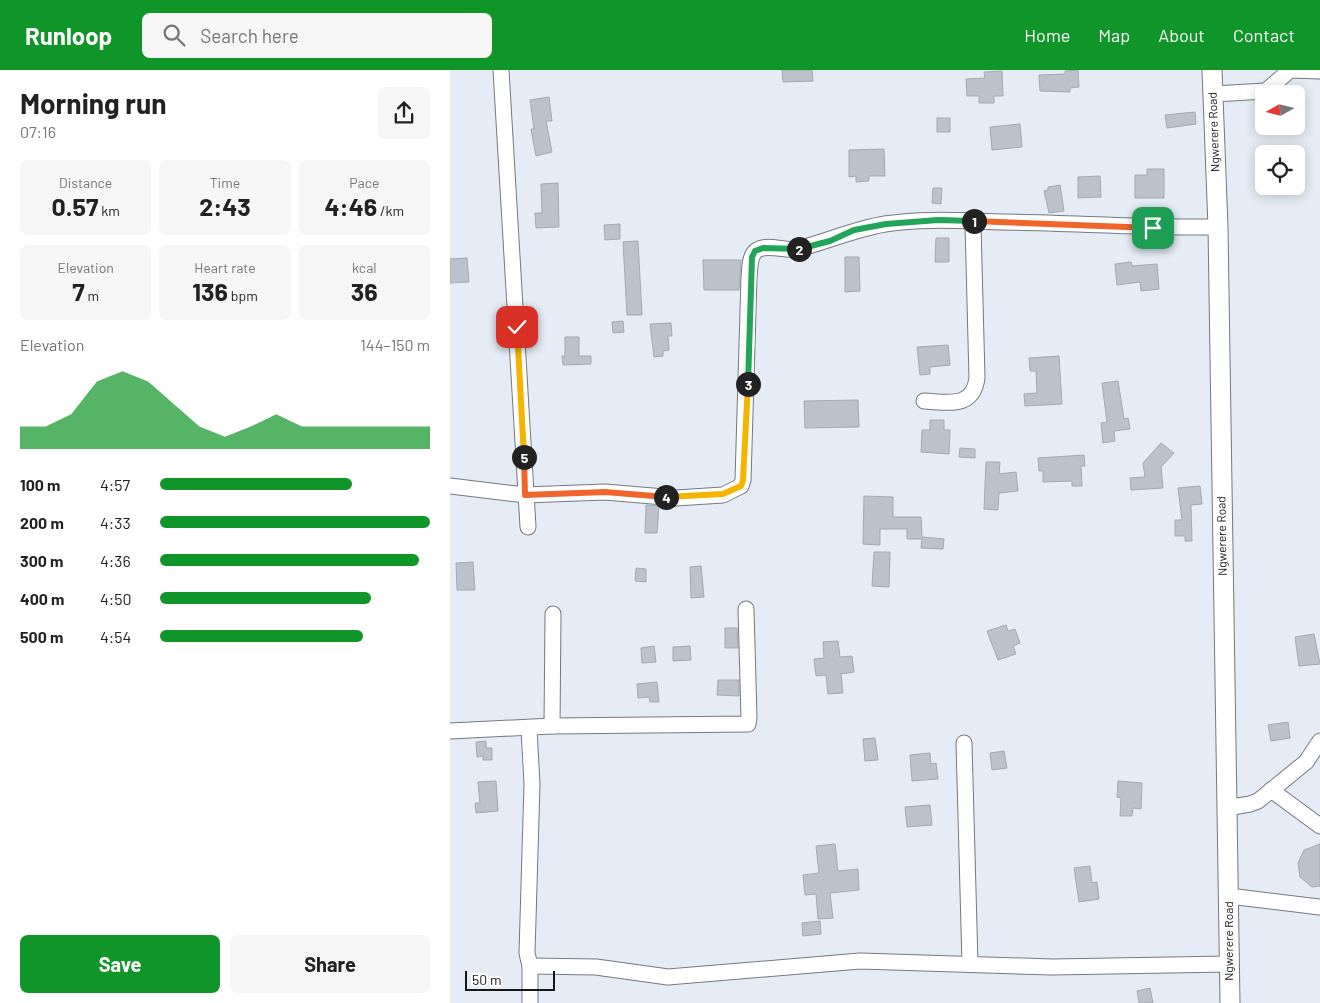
<!DOCTYPE html>
<html lang="en">
<head>
<meta charset="utf-8">
<style>
  :root { --surface:#fff; --page:#f6f6f6; --text:#222; --muted:#767676; --accent:#109528 }
  body { margin:0; font-family:Barlow,sans-serif; background:var(--page); color:var(--text); height:100vh; display:flex; flex-direction:column; font-size:19px; white-space:nowrap }
  * { box-sizing:border-box; margin:0 }
  p { font-size:16px; color:var(--muted) }
  .icon { flex:none; width:28px; height:28px; fill:none; stroke:currentColor; stroke-width:2; stroke-linecap:round; stroke-linejoin:round }
  .map { position:relative; flex:1; overflow:hidden }
  .side { display:flex; flex-direction:column; background:var(--surface); width:450px }
  .side>* { flex:none }
  .needle { width:32px; rotate:262deg }
  .buttons { position:absolute; left:805px; top:15px; display:grid; gap:10px }
  .buttons a { display:grid; place-items:center; width:50px; height:50px; border-radius:8px; background:var(--surface); box-shadow:0 2px 12px #0003; font-size:25px }
  .scale { position:absolute; left:15px; bottom:12px; width:90px; box-sizing:border-box; padding-left:5px; border:2px solid #14171a; border-top:0; font-size:14px; line-height:18px; white-space:nowrap; color:#14171a; -webkit-text-stroke:4px #fff; paint-order:stroke }
  .pin { position:absolute; display:grid; place-items:center; width:42px; height:42px; color:#fff; margin:-21px; border-radius:10px; box-shadow:0 2px 8px #0006 }
  .km { position:absolute; width:25px; height:25px; margin:-12px; border-radius:50%; background:#222; color:#fff; font-size:14px; line-height:25px; text-align:center }
  .round { display:grid; place-items:center; flex:none; width:52px; height:52px; border-radius:8px; background:var(--page) }
  .summary { display:flex; align-items:center; justify-content:space-between; height:85px; padding:0 20px }
  h1 { font-size:28px; font-weight:700; line-height:38px }
  .figures { display:grid; grid-template-columns:repeat(3,1fr); gap:8px; height:85px; padding:5px 20px }
  .figures div { display:grid; align-content:center; border-radius:8px; background:var(--page); text-align:center }
  .figures b { font-size:25px; font-weight:700 }
  .figures small { font-size:14px; font-weight:400 }
  .figures p { font-size:14px }
  .chart { height:140px; padding:10px 20px }
  .chart p { display:flex; justify-content:space-between }
  .chart svg { width:100%; height:90px; margin-top:5px; fill:var(--accent); opacity:.7 }
  .button { display:flex; gap:10px; margin-top:auto; padding:10px 20px }
  .button a { flex:1; height:58px; border-radius:8px; background:var(--accent); color:#fff; font-size:20px; font-weight:700; line-height:58px; text-align:center }
  .button a+a { background:var(--page); color:var(--text) }
  ul { padding:0 20px; list-style:none; font-size:16px }
  li { display:grid; grid-template-columns:80px 60px 1fr; align-items:center; height:38px }
  li i { height:12px; border-radius:6px; background:var(--accent) }
  header { display:flex; align-items:center; gap:30px; box-sizing:border-box; height:70px; padding:0 25px; background:var(--accent); color:#fff }
  header strong { font-size:24px }
  nav { display:flex; gap:28px; margin-inline-start:auto; font-size:18px }
  .search { width:350px; height:45px; background:var(--page); display:flex; align-items:center; gap:12px; box-sizing:border-box; padding:0 18px; border-radius:8px; color:var(--muted); font-size:19px }
  main { display:flex; flex:1; min-height:0 }
  .map>svg:first-child { display:block }
  .building { fill:#bcc2cb; stroke:#a3a9b1 }
  .lines { fill:none; stroke-linecap:round; stroke-linejoin:round }
  .minor-casing { stroke:#737980; stroke-width:17 }
  .major-casing { stroke:#737980; stroke-width:21 }
  .minor { stroke:#fff; stroke-width:15 }
  .major { stroke:#fff; stroke-width:19 }
  .split-1-casing { stroke:#fff; stroke-width:10 }
  .split-2-casing { stroke:#fff; stroke-width:10 }
  .split-3-casing { stroke:#fff; stroke-width:10 }
  .split-4-casing { stroke:#fff; stroke-width:10 }
  .split-5-casing { stroke:#fff; stroke-width:10 }
  .split-6-casing { stroke:#fff; stroke-width:10 }
  .split-1 { stroke:#f0652b; stroke-width:6 }
  .split-2 { stroke:#22a559; stroke-width:6 }
  .split-3 { stroke:#22a559; stroke-width:6 }
  .split-4 { stroke:#f5b400; stroke-width:6 }
  .split-5 { stroke:#f0652b; stroke-width:6 }
  .split-6 { stroke:#f5b400; stroke-width:6 }
  .labels { text-anchor:middle; stroke-width:4; stroke-linejoin:round; paint-order:stroke }
  .street-label { font-size:12px; fill:#14171a; stroke:#fff }
</style>
</head>
<body>
<header>
<strong>Runloop</strong>
<div class="search"><svg class="icon" aria-label="search" viewBox="0 0 24 24"><circle cx="10" cy="10" r="6"/><path d="M15 15l6 6"/></svg>Search here</div>
<nav><a>Home</a><a>Map</a><a>About</a><a>Contact</a></nav>
</header>
<main>
<section class="side">
<div class="summary"><div><h1>Morning run</h1><p>07:16</p></div><a class="round"><svg class="icon" aria-label="share" viewBox="0 0 24 24"><path d="M12 15V3M7 8l5-5 5 5M5 13v7h14v-7"/></svg></a></div>
<div class="figures">
<div><p>Distance</p><b>0.57<small> km</small></b></div>
<div><p>Time</p><b>2:43</b></div>
<div><p>Pace</p><b>4:46<small> /km</small></b></div>
</div>
<div class="figures">
<div><p>Elevation</p><b>7<small> m</small></b></div>
<div><p>Heart rate</p><b>136<small> bpm</small></b></div>
<div><p>kcal</p><b>36</b></div>
</div>
<div class="chart"><p><span>Elevation</span>144–150 m</p>
<svg viewBox="0 0 160 44" preserveAspectRatio="none"><path d="M0 44V33L10 33L20 27L30 11L40 6L50 11L60 22L70 33L80 38L90 33L100 27L110 33L120 33L130 33L140 33L150 33L160 33V44z"/></svg>
</div>
<ul>
<li><b>100 m</b>4:57<i style="width:71%"></i></li>
<li><b>200 m</b>4:33<i style="width:100%"></i></li>
<li><b>300 m</b>4:36<i style="width:96%"></i></li>
<li><b>400 m</b>4:50<i style="width:78%"></i></li>
<li><b>500 m</b>4:54<i style="width:75%"></i></li>
</ul>
<div class="button"><a>Save</a><a>Share</a></div>
</section>
<div class="map">
<svg width="870" height="933" viewBox="0 0 870 933">
  <rect width="100%" height="100%" fill="#e5ecf5"/>
  <g class="building">
    <path d="M332,0h30l1,11 -30,1z"/>
    <path d="M628,0l1,17 -9,1v4l-30,-1 -1,-16 26,-1v-3z"/>
    <path d="M552,1l1,25h-9v7h-15v-7h-12l-1,-17 19,-1 -1,-6z"/>
    <path d="M99,27l3,24h-6l6,31 -16,4 -5,-27h3l-4,-29z"/>
    <path d="M745,42l1,12 -29,4 -2,-13z"/>
    <rect x="487" y="48" width="13" height="14"/>
    <path d="M570,54l2,23 -30,3 -2,-23z"/>
    <path d="M434,79l1,27h-16v5l-13,1v-6l-7,1v-27z"/>
    <path d="M697,99h17v29h-29v-23h12z"/>
    <path d="M650,106l1,21 -23,1v-21z"/>
    <path d="M108,113l1,44 -23,1 -1,-15h7l-1,-29z"/>
    <path d="M610,115l4,26 -15,2 -5,-22 4,-1v-3z"/>
    <path d="M483,118h9l-1,16 -9,-1z"/>
    <path d="M170,154v15l-15,1 -1,-15z"/>
    <path d="M486,168h13v24h-14z"/>
    <path d="M188,171l4,74h-15l-4,-73z"/>
    <path d="M395,187h14l1,34 -15,1z"/>
    <path d="M17,188l2,24 -19,1v-24z"/>
    <path d="M253,190h38l-2,30h-35z"/>
    <path d="M681,192l1,4 25,-2 2,25 -18,2 -1,-9 -23,3 -2,-21z"/>
    <path d="M173,251l1,11 -11,1 -1,-11z"/>
    <path d="M221,253l1,13h-4l1,14 -6,1v5l-9,1 -4,-33z"/>
    <path d="M115,267h14v19h12v8l-28,1 -1,-9h3z"/>
    <path d="M498,275l2,20 -20,2v7l-10,1 -3,-28z"/>
    <path d="M609,286l3,48 -37,2 -1,-12 13,-1 -1,-22h-6l-1,-13z"/>
    <path d="M668,311l6,38 4,-1 2,11 -16,2 1,10 -12,2 -2,-20 6,-1 -5,-39z"/>
    <path d="M408,330l1,27 -54,1 -1,-27z"/>
    <path d="M480,350h14v10h6l-1,24 -28,-2 1,-22h8z"/>
    <path d="M711,373l13,10 -13,14 2,21 -32,2 -1,-12 15,-1 -2,-14z"/>
    <path d="M510,378l15,1v9l-16,-1z"/>
    <path d="M634,385l1,11h-4l1,20h-10v-5l-29,1v-11h-4l-1,-13z"/>
    <path d="M536,392h14l-1,12 17,-2 2,19 -19,2 -1,17 -14,-1z"/>
    <path d="M750,416l2,18 -11,1 1,36h-7v-5h-10v-16h7l-4,-32z"/>
    <path d="M414,426l29,1v20h28l1,20 22,2 -1,10 -22,-1 1,-9h-15v-10h-27v16l-17,-1z"/>
    <path d="M196,435l13,1 -2,27h-12z"/>
    <path d="M424,482h16l-1,35 -17,-1z"/>
    <path d="M23,492l2,28h-18l-1,-27z"/>
    <path d="M251,496l3,31 -13,1 -1,-31z"/>
    <path d="M186,498l10,1v13l-11,-1z"/>
    <path d="M556,555l2,6 7,-2 5,14 -7,3 3,8 -18,6 -11,-29z"/>
    <path d="M275,558h12l1,20h-13z"/>
    <path d="M864,564l6,30 -21,2 -4,-29z"/>
    <path d="M388,571l2,16 12,-1 2,16 -13,2 2,19 -15,1 -2,-19 -10,1 -2,-17 10,-1 -1,-16z"/>
    <path d="M204,576l2,16 -14,1 -1,-15z"/>
    <path d="M240,576l1,14 -18,1v-14z"/>
    <path d="M268,610h21v16l-22,-1z"/>
    <path d="M207,612l2,20h-9l-1,-5 -11,1 -1,-14z"/>
    <path d="M838,652l2,16 -19,3 -3,-16z"/>
    <path d="M425,668l3,22 -13,1 -2,-22z"/>
    <path d="M36,671v7h6v12h-9v-4l-6,1 -1,-15z"/>
    <path d="M554,681l3,17 -15,2 -2,-17z"/>
    <path d="M480,683l1,11 5,-1 2,16 -26,2 -2,-26z"/>
    <path d="M46,711l2,30 -22,2 -1,-10h5l-2,-21z"/>
    <path d="M668,711l24,2 -1,26 -8,-1 -1,8h-12l1,-18 -4,-1z"/>
    <path d="M480,735l2,20 -25,2 -2,-20z"/>
    <path d="M385,774l3,27 20,-2 1,21 -29,3 3,25 -15,1 -2,-25 -11,1 -2,-20 16,-2 -3,-27z"/>
    <path d="M870,774v42l-8,1 -12,-10 -2,-14 6,-13z"/>
    <path d="M640,796l2,17 5,-1 2,17 -20,3 -5,-34z"/>
    <path d="M370,851l1,13 -18,2 -1,-13z"/>
    <path d="M700,918l3,15h-14l-2,-12z"/>
  </g>
  <g class="lines">
    <defs>
      <g id="minor">
        <path d="M51,0l27,457"/>
        <path d="M763,24l53,-3 24,-21 30,1"/>
        <path d="M474,331c24,1 49,8 53,-23l-4,-153 -5,-4"/>
        <path d="M0,416l75,9 80,-3 71,6 47,-3 18,-9 2,-6 6,-202c1,-8 0,-23 8,-28 12,-7 28,2 41,-1 30,-8 57,-20 87,-25 39,-6 78,-3 117,-2 72,1 144,6 216,5"/>
        <path d="M102,656l196,-2 1,-7 -3,-108"/>
        <path d="M79,659l3,55 -5,169 3,13v37"/>
        <path d="M0,661l102,-5 1,-112"/>
        <path d="M514,673l6,221"/>
        <path d="M821,720l49,36"/>
        <path d="M776,738l24,-4 8,-3 48,-39 14,-21"/>
        <path d="M779,826l91,11"/>
        <path d="M80,896l66,1 72,10 192,-16 192,6 176,-3"/>
      </g>
      <path id="major" d="M762,0l6,157 12,776"/>
    </defs>
    <use href="#minor" class="minor-casing"/>
    <use href="#major" class="major-casing"/>
    <use href="#minor" class="minor"/>
    <use href="#major" class="major"/>
  </g>
  <g class="lines">
    <defs>
      <path id="split-1" d="M524,151l179,7"/>
      <path id="split-2" d="M349,179l31,-8 24,-11 32,-6 52,-4 36,1"/>
      <path id="split-3" d="M298,314l4,-127 3,-6 8,-3 36,1"/>
      <path id="split-4" d="M216,427l57,-3 18,-8 2,-6 5,-96"/>
      <path id="split-5" d="M74,387l1,38 80,-3 61,5"/>
      <path id="split-6" d="M67,257l7,130"/>
    </defs>
    <use href="#split-1" class="split-1-casing"/>
    <use href="#split-2" class="split-2-casing"/>
    <use href="#split-3" class="split-3-casing"/>
    <use href="#split-4" class="split-4-casing"/>
    <use href="#split-5" class="split-5-casing"/>
    <use href="#split-6" class="split-6-casing"/>
    <use href="#split-1" class="split-1"/>
    <use href="#split-2" class="split-2"/>
    <use href="#split-3" class="split-3"/>
    <use href="#split-4" class="split-4"/>
    <use href="#split-5" class="split-5"/>
    <use href="#split-6" class="split-6"/>
  </g>
  <g class="labels">
    <g class="street-label">
      <text transform="translate(764 62) rotate(-92)" y="4">Ngwerere Road</text>
      <text transform="translate(772 466) rotate(-91)" y="4">Ngwerere Road</text>
      <text transform="translate(779 871) rotate(-90)" y="4">Ngwerere Road</text>
    </g>
  </g>
</svg>
<div class="buttons">
<a><svg class="needle" viewBox="-14 -14 28 28"><path d="M0-13l5 13h-10z" fill="#e53935"/><path d="M0 13l5-13h-10z" fill="#767676"/></svg></a>
<a><svg class="icon" aria-label="locate" viewBox="0 0 24 24"><circle cx="12" cy="12" r="6"/><path d="M12 2v4M12 18v4M2 12h4M18 12h4"/></svg></a>
</div>
<div class="scale">50 m</div>
<div class="pin" style="left:703px;top:158px;background:#1e9e55"><svg class="icon" aria-label="arrive" viewBox="0 0 24 24"><path d="M6 21V4h12l-3 4 3 4H6"/></svg></div>
<div class="pin" style="left:67px;top:257px;background:#d93025"><svg class="icon" aria-label="check" viewBox="0 0 24 24"><path d="M5 12l5 5 9-10"/></svg></div>
<b class="km" style="left:524px;top:151px">1</b>
<b class="km" style="left:349px;top:179px">2</b>
<b class="km" style="left:298px;top:314px">3</b>
<b class="km" style="left:216px;top:427px">4</b>
<b class="km" style="left:74px;top:387px">5</b>
</div>
</main>
</body>
</html>
